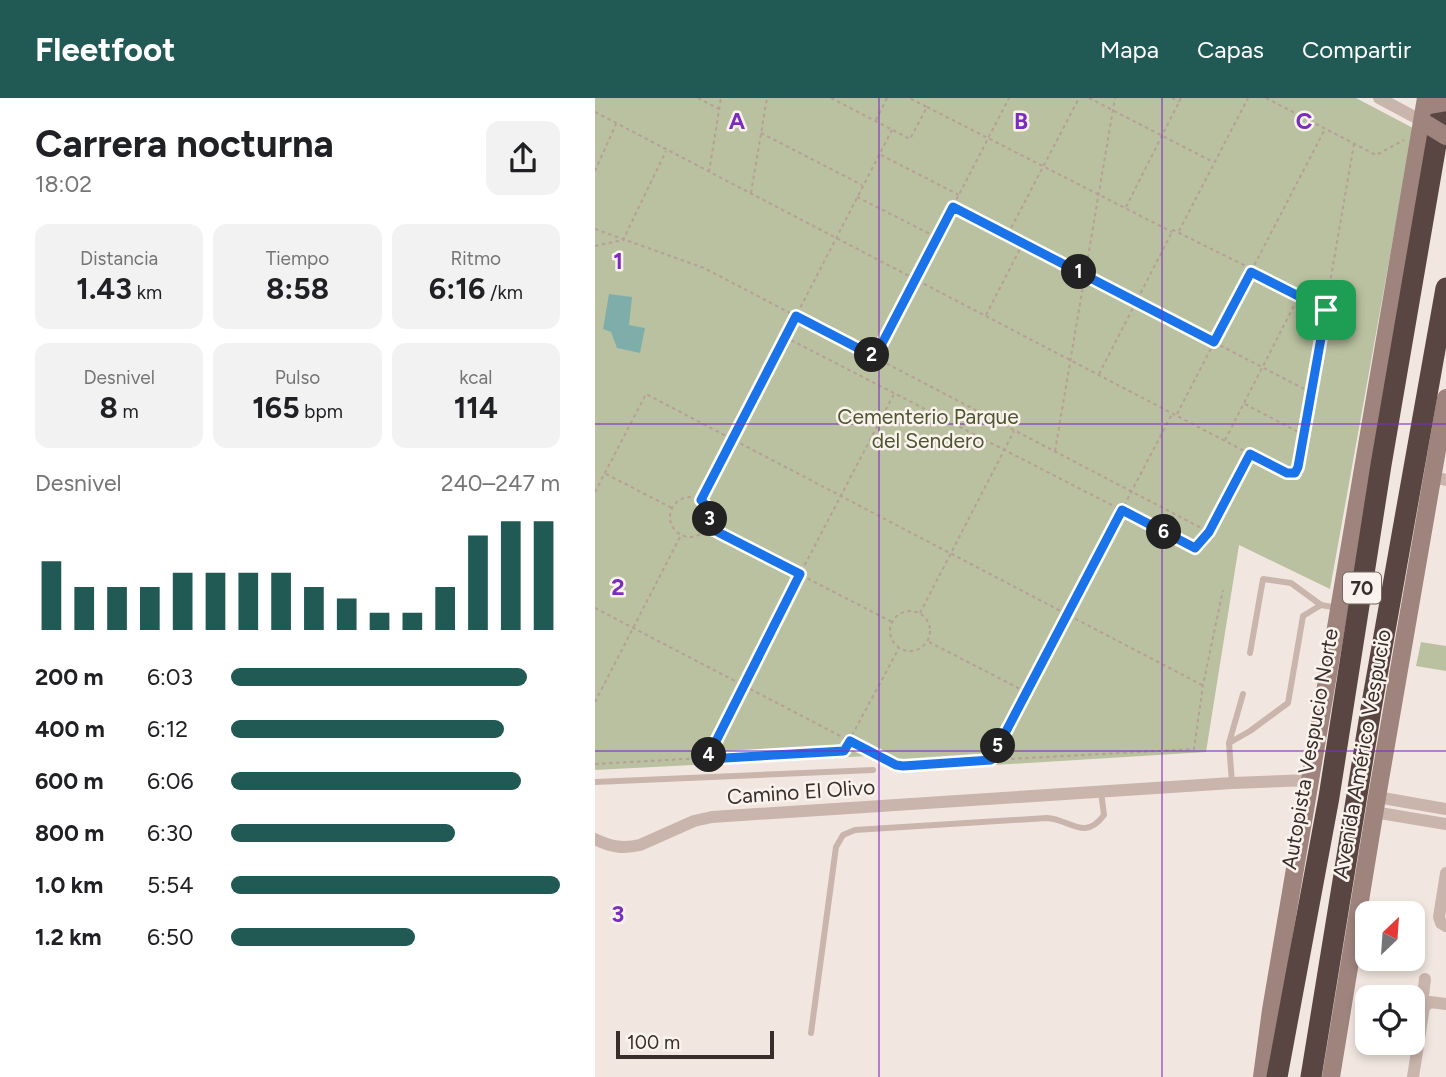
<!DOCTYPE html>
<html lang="es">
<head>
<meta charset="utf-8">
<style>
  :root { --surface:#fff; --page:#f2f2f2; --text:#202124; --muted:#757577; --accent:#215955 }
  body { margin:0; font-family:Figtree,sans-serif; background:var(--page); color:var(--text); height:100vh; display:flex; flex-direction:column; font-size:26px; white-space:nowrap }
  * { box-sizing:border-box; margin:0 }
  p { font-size:23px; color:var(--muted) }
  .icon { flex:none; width:38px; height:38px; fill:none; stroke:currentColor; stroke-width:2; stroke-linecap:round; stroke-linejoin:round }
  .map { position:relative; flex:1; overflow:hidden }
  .panel { display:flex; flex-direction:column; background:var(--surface); width:595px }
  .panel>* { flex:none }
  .needle { width:46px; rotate:25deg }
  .tools { position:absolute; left:760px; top:803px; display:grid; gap:14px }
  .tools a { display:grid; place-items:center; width:70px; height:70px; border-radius:14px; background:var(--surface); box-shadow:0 4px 10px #0003; font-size:35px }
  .scale { position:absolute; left:21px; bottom:18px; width:158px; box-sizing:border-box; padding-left:7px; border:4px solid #382d2a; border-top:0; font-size:19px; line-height:24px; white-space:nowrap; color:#382d2a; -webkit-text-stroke:5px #faf2ec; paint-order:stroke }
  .pin { position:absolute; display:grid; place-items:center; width:60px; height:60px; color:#fff; margin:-30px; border-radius:14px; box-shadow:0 4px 10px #0006 }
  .km { position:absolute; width:35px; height:35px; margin:-18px; border-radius:50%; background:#222; color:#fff; font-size:19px; line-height:35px; text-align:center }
  .round { display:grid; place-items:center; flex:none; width:74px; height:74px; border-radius:14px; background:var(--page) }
  .head { display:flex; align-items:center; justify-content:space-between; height:119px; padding:0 35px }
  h1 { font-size:38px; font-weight:700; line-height:52px }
  .figures { display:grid; grid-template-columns:repeat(3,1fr); gap:10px; height:119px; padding:7px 35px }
  .figures div { display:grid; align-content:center; border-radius:14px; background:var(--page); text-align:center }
  .figures b { font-size:30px; font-weight:700 }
  .figures small { font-size:19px; font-weight:400 }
  .figures p { font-size:19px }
  .chart { height:196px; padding:14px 35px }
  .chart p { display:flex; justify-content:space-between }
  .chart svg { width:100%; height:126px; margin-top:7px; stroke:var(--accent); stroke-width:6 }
  ul { padding:0 35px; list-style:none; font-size:23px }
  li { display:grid; grid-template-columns:112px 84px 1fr; align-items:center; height:52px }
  li i { height:18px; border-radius:9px; background:var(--accent) }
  header { display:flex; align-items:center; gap:42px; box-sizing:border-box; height:98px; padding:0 35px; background:var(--accent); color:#fff }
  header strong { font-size:33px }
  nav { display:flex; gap:38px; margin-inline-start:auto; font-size:24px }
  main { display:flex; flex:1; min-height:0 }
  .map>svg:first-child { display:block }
  .green { fill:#bac1a0 }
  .water { fill:#7faeaa }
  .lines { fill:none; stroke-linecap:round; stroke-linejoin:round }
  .path { stroke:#b69f96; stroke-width:2; stroke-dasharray:3.5 3.5; stroke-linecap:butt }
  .lane { stroke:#cab5ac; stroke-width:6 }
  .street { stroke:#cab5ac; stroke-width:12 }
  .secondary { stroke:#9e847d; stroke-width:18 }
  .highway { stroke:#594642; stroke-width:21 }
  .secondary-bridge { stroke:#9e847d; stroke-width:18 }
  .route-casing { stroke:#fff; stroke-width:14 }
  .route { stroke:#1a73e8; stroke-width:9 }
  .grid { fill:none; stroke:#7b2cbf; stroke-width:2; stroke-opacity:0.55 }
  .labels { text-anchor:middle; stroke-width:5; stroke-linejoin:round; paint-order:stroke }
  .shield { fill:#faf2ec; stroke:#726864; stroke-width:2 }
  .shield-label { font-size:19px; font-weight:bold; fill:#382d2a }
  .park-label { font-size:21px; fill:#4d562f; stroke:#faf2ec }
  .street-label { font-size:21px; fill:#382d2a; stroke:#faf2ec }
  .grid-label { font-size:23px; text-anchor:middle; font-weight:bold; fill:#7b2cbf; stroke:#faf2ec; stroke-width:5; stroke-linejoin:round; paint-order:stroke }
</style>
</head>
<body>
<header>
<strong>Fleetfoot</strong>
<nav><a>Mapa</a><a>Capas</a><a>Compartir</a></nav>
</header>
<main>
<section class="panel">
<div class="head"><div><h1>Carrera nocturna</h1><p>18:02</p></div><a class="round"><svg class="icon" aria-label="share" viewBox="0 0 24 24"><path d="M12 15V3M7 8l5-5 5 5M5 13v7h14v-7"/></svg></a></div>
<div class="figures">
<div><p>Distancia</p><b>1.43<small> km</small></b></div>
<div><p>Tiempo</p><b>8:58</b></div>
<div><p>Ritmo</p><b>6:16<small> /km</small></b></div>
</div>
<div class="figures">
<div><p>Desnivel</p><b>8<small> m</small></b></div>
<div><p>Pulso</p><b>165<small> bpm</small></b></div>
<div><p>kcal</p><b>114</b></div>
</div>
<div class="chart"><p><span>Desnivel</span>240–247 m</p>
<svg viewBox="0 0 160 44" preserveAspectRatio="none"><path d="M5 44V20M15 44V29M25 44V29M35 44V29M45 44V24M55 44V24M65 44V24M75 44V24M85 44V29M95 44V33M105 44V38M115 44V38M125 44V29M135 44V11M145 44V6M155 44V6"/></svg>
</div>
<ul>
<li><b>200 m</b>6:03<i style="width:90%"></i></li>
<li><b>400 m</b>6:12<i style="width:83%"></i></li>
<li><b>600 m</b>6:06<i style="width:88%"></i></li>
<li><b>800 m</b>6:30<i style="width:68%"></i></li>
<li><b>1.0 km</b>5:54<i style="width:100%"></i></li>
<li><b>1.2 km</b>6:50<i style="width:56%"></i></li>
</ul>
</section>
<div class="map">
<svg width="851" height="979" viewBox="0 0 851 979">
  <rect width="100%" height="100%" fill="#f2e7e0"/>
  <g class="green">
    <path d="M0,0h761l57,30 -83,461 -91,-44 -33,207 -310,19 -28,-15 -273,14z"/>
    <path d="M826,544l25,4v25l-30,-5z"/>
  </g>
  <path class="water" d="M14,196l23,3 -3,28 16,3 -5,25 -23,-5 -6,-16 -8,-3z"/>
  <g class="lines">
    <g class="path">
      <path d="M103,0l21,11"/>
      <path d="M236,0l79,41 17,-32 -18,-9"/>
      <path d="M494,0l124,64"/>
      <path d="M577,0l7,4"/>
      <path d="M671,0l110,57 28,-15"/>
      <path d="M332,9l245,125"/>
      <path d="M0,14l655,342 41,20 4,-1 3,-6 56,-323"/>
      <path d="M281,22l11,-22"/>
      <path d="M166,35l101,52"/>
      <path d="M286,57l78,40"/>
      <path d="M0,73l21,-47"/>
      <path d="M114,74l12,-74"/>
      <path d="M156,95l16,-95"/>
      <path d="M262,99l79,40"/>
      <path d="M358,109l357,185"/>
      <path d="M531,109l55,-109"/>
      <path d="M0,131l109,39 505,264"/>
      <path d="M584,133l69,-133"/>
      <path d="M413,136l71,-136"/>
      <path d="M0,148l28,-6 43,-89"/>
      <path d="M657,175l73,36"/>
      <path d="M391,217l36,-70"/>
      <path d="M190,239l410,211 14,-16 40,-77"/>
      <path d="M281,257l133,-257"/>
      <path d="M504,276l74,-144 79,39"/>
      <path d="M650,306l57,30"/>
      <path d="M582,316l148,-285"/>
      <path d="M630,342l74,-144"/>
      <path d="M460,353l60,-353"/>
      <path d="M11,376l66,34"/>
      <path d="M0,394l51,-98 556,291"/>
      <circle cx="95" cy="419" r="20"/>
      <path d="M106,402l191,-370"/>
      <path d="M113,429l184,95"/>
      <path d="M0,510l301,157 7,1 88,-6 203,-11 9,-64 20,-95"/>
      <circle cx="315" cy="533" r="20"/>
      <path d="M325,515l94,-182"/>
      <path d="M334,544l97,50"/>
      <path d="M0,604l86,-167"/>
      <path d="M112,661l93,-185 94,-180"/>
      <path d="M396,662l181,-346"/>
      <path d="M0,666l249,-14 55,-102"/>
    </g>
    <g class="lane">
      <path d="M655,555l13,-74 28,4 30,22 17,3"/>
      <path d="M634,645l21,-12 38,-28 15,-87 18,-11"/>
      <path d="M0,684l278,-12"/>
      <path d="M637,685l-3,-40 14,-49"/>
      <path d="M216,935l25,-186 7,-12 12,-5 192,-12c23,1 37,24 57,-3l-3,-23"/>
    </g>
    <g class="street">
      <path d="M784,0l43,23"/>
      <path d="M837,379l14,3"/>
      <path d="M782,699l69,12"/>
      <path d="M779,714l72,12"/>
      <path d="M0,741c16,8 28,10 45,6l54,-24 18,-4 520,-34 78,-3"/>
      <path d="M851,775l-7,44 2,6 5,3"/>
      <path d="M829,909l-1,-11 2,-17"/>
      <path d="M818,979l11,-70 6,-5 16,2"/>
    </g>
    <g class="secondary">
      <path d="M667,979l9,-67 155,-912"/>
      <path d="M736,979l46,-280 69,-399"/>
    </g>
    <g class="highway">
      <path d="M682,979l52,-280 52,-332 63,-367"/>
      <path d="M716,979l60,-368 75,-421"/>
    </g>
    <g class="secondary-bridge">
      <path d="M835,7l16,-3"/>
      <path d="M833,27l18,11"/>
    </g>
  </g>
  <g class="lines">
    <defs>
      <path id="route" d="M358,109l261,135 37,-70 75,38 -28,157 -3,6h-8l-37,-19 -41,78 -14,16 -73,-38 -131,250 -88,6 -7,-1 -46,-24 -6,10 -137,8 93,-185 -92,-47c4,-11 1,-19 -7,-27l95,-184 79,41z"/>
    </defs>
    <use href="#route" class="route-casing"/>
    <use href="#route" class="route"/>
  </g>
  <path class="grid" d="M284,0v979M567,0v979M0,326h851M0,653h851"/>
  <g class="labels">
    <rect class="shield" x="748" y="474.5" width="38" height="31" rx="5"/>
    <g class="shield-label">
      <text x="767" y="497">70</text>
    </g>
    <g class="park-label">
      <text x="333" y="326">Cementerio Parque<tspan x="333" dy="24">del Sendero</tspan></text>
    </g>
    <g class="street-label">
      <text transform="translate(715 651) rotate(-80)" y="7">Autopista Vespucio Norte</text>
      <text transform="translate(767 656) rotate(-80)" y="7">Avenida Américo Vespucio</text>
      <text transform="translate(206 694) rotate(-4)" y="7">Camino El Olivo</text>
    </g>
  </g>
  <g class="grid-label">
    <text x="142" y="31">A</text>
    <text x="426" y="31">B</text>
    <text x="709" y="31">C</text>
    <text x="23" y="171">1</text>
    <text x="23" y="497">2</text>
    <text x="23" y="824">3</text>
  </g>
</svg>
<div class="tools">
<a><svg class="needle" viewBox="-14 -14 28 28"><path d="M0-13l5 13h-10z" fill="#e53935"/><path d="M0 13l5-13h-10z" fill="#757577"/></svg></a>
<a><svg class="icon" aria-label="locate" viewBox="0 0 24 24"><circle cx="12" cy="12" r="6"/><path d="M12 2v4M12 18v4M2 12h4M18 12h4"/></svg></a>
</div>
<div class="scale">100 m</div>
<div class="pin" style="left:731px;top:212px;background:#1e9e55"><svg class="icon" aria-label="arrive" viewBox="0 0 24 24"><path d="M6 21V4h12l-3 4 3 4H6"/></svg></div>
<b class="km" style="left:484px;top:174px">1</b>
<b class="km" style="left:277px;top:257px">2</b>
<b class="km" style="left:115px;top:421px">3</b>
<b class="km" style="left:114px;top:657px">4</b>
<b class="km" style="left:403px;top:648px">5</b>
<b class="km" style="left:569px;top:434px">6</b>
</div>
</main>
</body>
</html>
